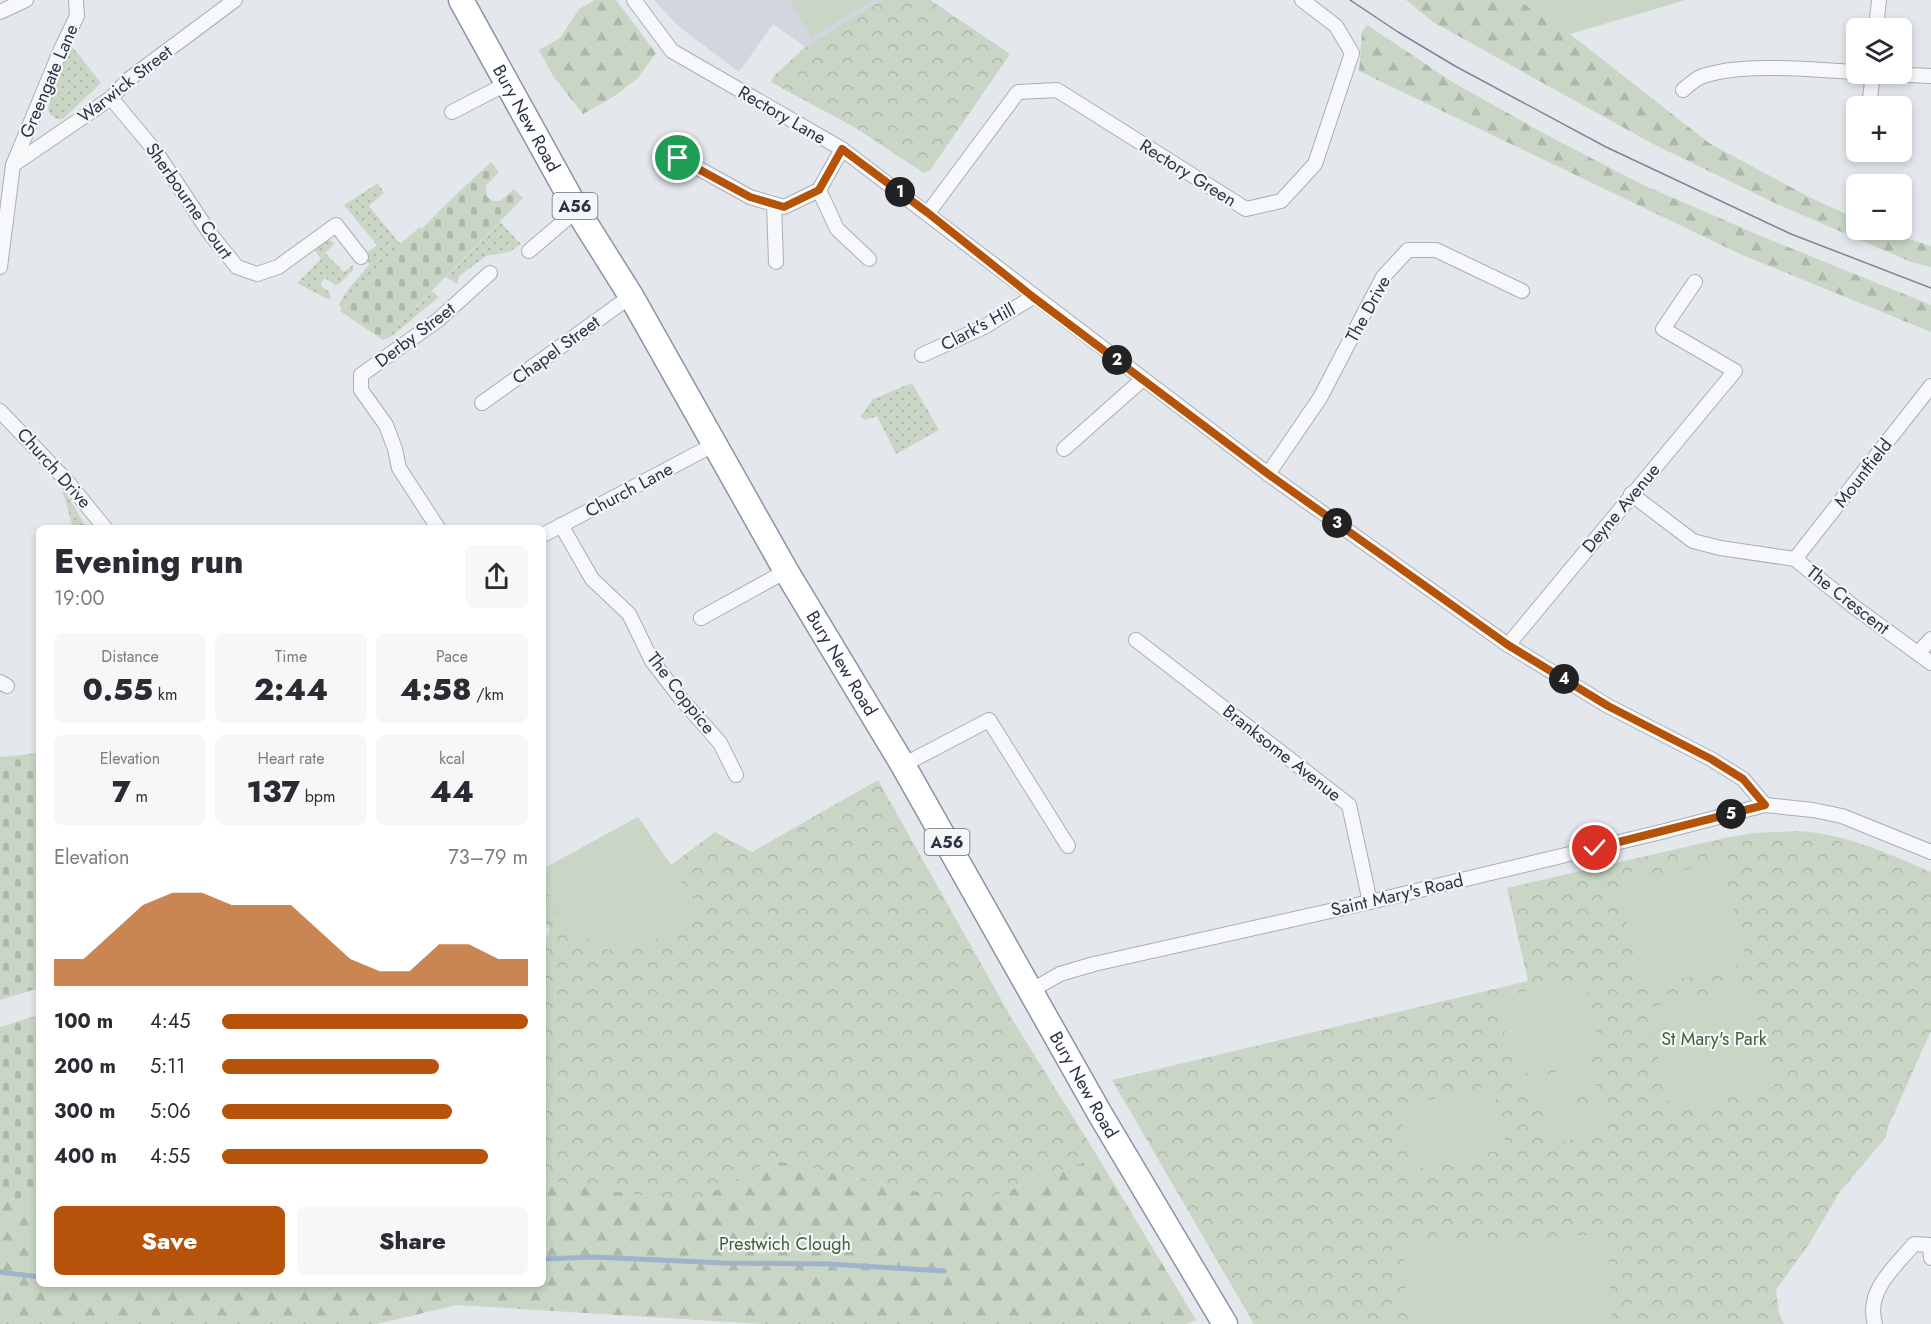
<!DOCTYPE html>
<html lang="en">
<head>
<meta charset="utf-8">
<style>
  :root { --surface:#fff; --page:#f7f7f7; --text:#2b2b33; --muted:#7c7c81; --accent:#b45309 }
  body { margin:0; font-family:Jost,sans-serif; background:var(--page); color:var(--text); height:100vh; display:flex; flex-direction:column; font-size:22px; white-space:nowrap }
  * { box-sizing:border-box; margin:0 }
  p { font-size:20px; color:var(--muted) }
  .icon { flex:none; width:33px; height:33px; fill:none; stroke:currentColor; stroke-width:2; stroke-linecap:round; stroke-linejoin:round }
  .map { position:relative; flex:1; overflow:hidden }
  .panel { position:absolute; left:36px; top:525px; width:510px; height:762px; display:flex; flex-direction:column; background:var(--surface); border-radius:9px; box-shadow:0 3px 9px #0003 }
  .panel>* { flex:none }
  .buttons { position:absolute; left:1846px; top:18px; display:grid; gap:12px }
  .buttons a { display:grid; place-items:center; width:66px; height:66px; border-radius:9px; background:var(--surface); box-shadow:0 3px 9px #0003; font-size:30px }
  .pin { position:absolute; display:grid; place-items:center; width:51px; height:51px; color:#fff; margin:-26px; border:3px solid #fff; border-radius:50%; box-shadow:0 2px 6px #0007 }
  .km { position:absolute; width:30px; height:30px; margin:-15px; border-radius:50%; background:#222; color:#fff; font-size:16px; line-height:30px; text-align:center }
  .round { display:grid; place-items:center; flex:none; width:63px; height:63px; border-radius:9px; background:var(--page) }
  .overview { display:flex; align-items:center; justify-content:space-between; height:102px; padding:0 18px }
  h1 { font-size:33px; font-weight:800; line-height:45px }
  .metrics { display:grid; grid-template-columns:repeat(3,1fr); gap:9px; height:102px; padding:6px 18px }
  .metrics div { display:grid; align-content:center; border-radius:9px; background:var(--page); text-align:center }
  .metrics b { font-size:30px; font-weight:800 }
  .metrics small { font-size:16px; font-weight:400 }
  .metrics p { font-size:16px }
  .chart { height:168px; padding:12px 18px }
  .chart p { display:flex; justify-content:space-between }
  .chart svg { width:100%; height:108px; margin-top:6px; fill:var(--accent); opacity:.7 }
  .button { display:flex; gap:12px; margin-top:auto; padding:12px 18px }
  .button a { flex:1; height:69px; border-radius:9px; background:var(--accent); color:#fff; font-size:24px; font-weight:800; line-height:69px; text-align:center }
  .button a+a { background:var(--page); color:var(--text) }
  ul { padding:0 18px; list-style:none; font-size:20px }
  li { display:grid; grid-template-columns:96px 72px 1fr; align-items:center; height:45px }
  li i { height:15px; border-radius:8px; background:var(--accent) }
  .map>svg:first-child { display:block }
  .built { fill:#d2d6de }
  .grass { fill:url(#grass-dots) }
  .forest { fill:url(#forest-firs) }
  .cemetery { fill:url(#cemetery-stones) }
  .park { fill:url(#park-crowns) }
  .pitch { fill:#c9d6c5 }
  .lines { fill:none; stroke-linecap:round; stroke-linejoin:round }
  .stream { stroke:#9fb4cc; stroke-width:5 }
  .minor-casing { stroke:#a9aeb7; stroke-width:16 }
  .trunk-casing { stroke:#8b94a3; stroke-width:27 }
  .minor { stroke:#f7f8fa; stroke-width:14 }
  .trunk { stroke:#fff; stroke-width:24 }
  .tram { stroke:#7d8696; stroke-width:1.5 }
  .route-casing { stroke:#fff; stroke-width:12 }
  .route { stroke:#b45309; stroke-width:8 }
  .labels { text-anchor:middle; stroke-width:4.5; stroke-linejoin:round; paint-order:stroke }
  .shield { fill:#f4f6f9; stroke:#676e7b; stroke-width:1.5 }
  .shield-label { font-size:16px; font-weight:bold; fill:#2b3445 }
  .street-label { font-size:18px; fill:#2b3445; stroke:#f4f6f9 }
  .park-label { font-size:18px; fill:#3f6138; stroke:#f4f6f9 }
</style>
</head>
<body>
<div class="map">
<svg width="1931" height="1324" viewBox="0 0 1931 1324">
  <defs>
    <pattern id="grass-dots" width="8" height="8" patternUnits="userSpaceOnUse" patternTransform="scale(1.5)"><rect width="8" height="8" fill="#c9d6c5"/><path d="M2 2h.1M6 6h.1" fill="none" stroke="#adb8ab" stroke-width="1.8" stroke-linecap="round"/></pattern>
    <pattern id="forest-firs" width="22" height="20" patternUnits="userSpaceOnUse" patternTransform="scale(1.5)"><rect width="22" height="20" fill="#c9d6c5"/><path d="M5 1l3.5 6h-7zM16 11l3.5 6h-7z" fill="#adb8ab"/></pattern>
    <pattern id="cemetery-stones" width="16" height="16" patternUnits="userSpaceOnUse" patternTransform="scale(1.5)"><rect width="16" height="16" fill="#c9d6c5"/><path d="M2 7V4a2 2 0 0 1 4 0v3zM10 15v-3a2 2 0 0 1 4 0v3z" fill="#adb8ab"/></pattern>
    <pattern id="park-crowns" width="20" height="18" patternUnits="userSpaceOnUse" patternTransform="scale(1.5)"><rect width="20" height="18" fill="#c9d6c5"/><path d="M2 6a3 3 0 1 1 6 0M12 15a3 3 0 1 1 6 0" fill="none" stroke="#adb8ab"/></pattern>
  </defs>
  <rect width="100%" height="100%" fill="#e4e7ec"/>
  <path class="built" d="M654,0h276l80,54 -80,116 -6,3 -68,-45 -85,-46 3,-6 31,-29 -32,-23 -34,48 -61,-46z"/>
  <g class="grass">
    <path d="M70,44l31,39 -38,36h-7l-6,-5 -2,-6z"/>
    <path d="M378,183l6,10 -15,13 31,38 20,-17 2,2 -80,80 -3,-4 7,-13 23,-27 -2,-12 10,-8 -33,-40z"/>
    <path d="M500,222l21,22 -12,8 -23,4 -27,20 -2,8 -11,-7z"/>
    <path d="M327,239l8,4 -10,10 19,19 9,-7v5l-14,14 -4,1 -10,-7 -5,7 9,7 2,5 -2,3 -32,-17 24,-24 -9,-12z"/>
    <path d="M432,291l7,6 -47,39 -9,4z"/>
    <path d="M912,383l27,47 -43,24 -19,-38 -12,4 -4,-4 12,-17z"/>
    <path d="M61,485l26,43h-14z"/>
  </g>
  <g class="forest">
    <path d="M595,0h21l40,53 -19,26 -24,18 -30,17 -30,-38 -14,-26 21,-12 19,-29z"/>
    <path d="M1406,0h113l51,34 139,109 98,53 50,23v11h24l50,16v21l-20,-5 -134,-58 -124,-60 -220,-122z"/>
    <path d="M1367,25l87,58 91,51 98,51 118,51 170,69v27l-191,-78 -381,-183 3,-39z"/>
    <path d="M1098,1157l98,163 -10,4h-424l-305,-19 -80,19h-377v-123l39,-5v88h504v-104l149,23 81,-43 200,44z"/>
  </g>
  <g class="cemetery">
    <path d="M491,162l8,10 -13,13 1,12 6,4h7l14,-12 9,9 -140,142 -43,-29 105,-106z"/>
    <path d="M39,753v235l-39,12v-243z"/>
    <path d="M39,1015v181l-39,5v-174z"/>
  </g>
  <g class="park">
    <path d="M882,0h48l80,54 -80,116 -6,3 -68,-45 -85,-46 3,-6 31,-29z"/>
    <path d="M878,780l134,239 86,138 -125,47 -200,-44 -81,43 -149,-23v-234l7,-16 -7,-11v-50l95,-52 33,48 44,-33 37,20z"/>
    <path d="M1798,831c48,3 89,22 133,41v159l-43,96 -2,10 -47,56 -30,51 -33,46 3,23 5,11h-530l-142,-244 416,-99 -21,-93 218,-50 30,-5z"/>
  </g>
  <g class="pitch">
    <path d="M790,0h83l-62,37z"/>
    <path d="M1519,0h167l-116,34z"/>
    <path d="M638,817l64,95 -30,20 -26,11 -38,7 -41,-23 -24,-40v-18z"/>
    <path d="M1722,861l24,102 -103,25 -25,-102z"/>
    <path d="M1583,978l19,78 -41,10 -1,-4h-4v5l-40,9 -19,-78 41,-10 2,7 4,-2 -1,-6z"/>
    <path d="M1750,984l24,103 -103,24 -24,-103z"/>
    <path d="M1591,1064l7,29 -63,15 -7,-29z"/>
    <path d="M1492,1085l15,63 -94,22 -15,-63z"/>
    <path d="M1600,1102l7,29 -63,15 -7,-29z"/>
    <path d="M1607,1234l5,90h-204l-5,-77z"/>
  </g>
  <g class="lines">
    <g class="stream">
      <path d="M543,1259l52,-2 128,6 106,1 115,7"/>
      <path d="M0,1272l39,5"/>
    </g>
    <defs>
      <g id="minor">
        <path d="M634,0l38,51 170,98 426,325 240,171 100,61 103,53 32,20 22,26"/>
        <path d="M0,12l26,-12"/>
        <path d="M1876,28l3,-28"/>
        <path d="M1886,74l45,2"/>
        <path d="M1683,90c6,-5 13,-12 20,-14 42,-14 109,-6 154,-4"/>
        <path d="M111,98l45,54 55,83 26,32 20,7 21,-7 58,-42 25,32"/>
        <path d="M1869,106l4,-32"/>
        <path d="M452,112l54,-28"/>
        <path d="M678,157l72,40 34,10 35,-17 23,-41"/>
        <path d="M13,165l98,-67 18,-19 106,-79"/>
        <path d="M819,190l18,39 32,30"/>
        <path d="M774,204l2,58"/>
        <path d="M928,213l90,-121 39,-2 189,119 35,-8 34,-37 37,-111 -16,-27 -34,-26"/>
        <path d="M529,251l48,-41"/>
        <path d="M0,267l13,-102 49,-118 15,-31 -1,-16"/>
        <path d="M922,355l62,-28 49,-30"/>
        <path d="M482,403l149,-107"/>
        <path d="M0,411l66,69 39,48"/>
        <path d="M1064,449l79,-70"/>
        <path d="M1268,474l52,-76 63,-121 25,-27h28l86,41"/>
        <path d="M1631,494l62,47 27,7 75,11 58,47 78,57"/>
        <path d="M561,525l31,54 37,35 23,47 31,40 37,42 16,32"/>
        <path d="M438,528l-39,-60 -4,-19 -9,-24 -25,-35v-15l77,-55 52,-47"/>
        <path d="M543,535l172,-91"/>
        <path d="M1795,559l136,-173"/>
        <path d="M701,618l85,-47"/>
        <path d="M1136,640l213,165 21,97"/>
        <path d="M1508,645l227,-274 -72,-42 32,-47"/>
        <path d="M1918,653l13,-14"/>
        <path d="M0,682l7,4"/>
        <path d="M903,765l86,-45 79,126"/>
        <path d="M1032,990l28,-16 34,-10 276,-62 291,-70 104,-27 48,5 29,6 89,36"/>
        <path d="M1875,1324c-10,-33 20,-57 39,-80l16,1 1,13"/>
      </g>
      <g id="trunk">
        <path id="s1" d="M461,0l116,210 54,86 155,275 117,194 197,349 125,210"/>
      </g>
    </defs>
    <use href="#minor" class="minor-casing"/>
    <use href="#trunk" class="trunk-casing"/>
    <use href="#minor" class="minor"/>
    <use href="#trunk" class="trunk"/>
    <path class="tram" d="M1350,0l48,32 57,34 151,81 185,87 140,54"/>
  </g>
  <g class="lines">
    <defs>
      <path id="route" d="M678,158l72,39 34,10 35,-17 23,-41 86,64 105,84 235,177 240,171 100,61 103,53 32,20 22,26 -170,43"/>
    </defs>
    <use href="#route" class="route-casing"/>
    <use href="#route" class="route"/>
  </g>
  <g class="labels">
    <g class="shield">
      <rect x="552.5" y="193" width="45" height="26" rx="4.5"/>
      <rect x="924.5" y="829" width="45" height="26" rx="4.5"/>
    </g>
    <g class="shield-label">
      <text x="575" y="212">A56</text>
      <text x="947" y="848">A56</text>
    </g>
    <g class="street-label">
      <text transform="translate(49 81) rotate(-67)" y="6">Greengate Lane</text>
      <text transform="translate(125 84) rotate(-38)" y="6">Warwick Street</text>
      <text transform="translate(782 115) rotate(30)" y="6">Rectory Lane</text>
      <text dy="6" stroke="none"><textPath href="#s1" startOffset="135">Bury New Road</textPath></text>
      <text transform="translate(1188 173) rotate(32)" y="6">Rectory Green</text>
      <text transform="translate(189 201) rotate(55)" y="6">Sherbourne Court</text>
      <text transform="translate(1368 309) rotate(-61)" y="6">The Drive</text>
      <text transform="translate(978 327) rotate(-28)" y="6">Clark's Hill</text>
      <text transform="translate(415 335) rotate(-37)" y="6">Derby Street</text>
      <text transform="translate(556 350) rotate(-36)" y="6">Chapel Street</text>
      <text transform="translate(54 468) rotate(48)" y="6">Church Drive</text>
      <text transform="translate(1863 473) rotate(-52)" y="6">Mountfield</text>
      <text transform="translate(629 490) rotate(-28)" y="6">Church Lane</text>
      <text transform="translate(1621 508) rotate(-50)" y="6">Deyne Avenue</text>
      <text transform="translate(1848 600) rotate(38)" y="6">The Crescent</text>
      <text dy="6" stroke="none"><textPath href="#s1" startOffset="765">Bury New Road</textPath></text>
      <text transform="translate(681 693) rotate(52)" y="6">The Coppice</text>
      <text transform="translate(1282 753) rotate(38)" y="6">Branksome Avenue</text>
      <text transform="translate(1397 895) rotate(-13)" y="6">Saint Mary's Road</text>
      <text dy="6" stroke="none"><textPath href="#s1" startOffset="1251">Bury New Road</textPath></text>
    </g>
    <g class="park-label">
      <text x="1714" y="1045">St Mary's Park</text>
      <text x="785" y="1250">Prestwich Clough</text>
    </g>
  </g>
</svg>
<div class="buttons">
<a><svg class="icon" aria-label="layers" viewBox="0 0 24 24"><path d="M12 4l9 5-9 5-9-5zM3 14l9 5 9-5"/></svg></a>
<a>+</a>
<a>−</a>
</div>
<div class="pin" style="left:678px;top:158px;background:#1e9e55"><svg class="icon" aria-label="arrive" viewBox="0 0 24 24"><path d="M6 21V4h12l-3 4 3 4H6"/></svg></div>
<div class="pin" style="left:1595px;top:848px;background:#d93025"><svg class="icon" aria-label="check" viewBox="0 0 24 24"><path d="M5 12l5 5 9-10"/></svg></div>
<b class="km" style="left:900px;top:192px">1</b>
<b class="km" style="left:1117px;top:360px">2</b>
<b class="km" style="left:1337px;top:523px">3</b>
<b class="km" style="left:1564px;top:679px">4</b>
<b class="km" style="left:1731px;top:814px">5</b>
<section class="panel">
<div class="overview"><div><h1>Evening run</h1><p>19:00</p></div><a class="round"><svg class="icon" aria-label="share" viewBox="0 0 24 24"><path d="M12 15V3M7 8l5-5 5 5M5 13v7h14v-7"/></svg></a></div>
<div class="metrics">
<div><p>Distance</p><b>0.55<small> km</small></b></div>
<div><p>Time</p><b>2:44</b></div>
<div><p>Pace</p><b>4:58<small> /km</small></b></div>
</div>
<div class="metrics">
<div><p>Elevation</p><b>7<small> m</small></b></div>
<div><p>Heart rate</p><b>137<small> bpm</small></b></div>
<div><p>kcal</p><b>44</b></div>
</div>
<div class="chart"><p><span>Elevation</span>73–79 m</p>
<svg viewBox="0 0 160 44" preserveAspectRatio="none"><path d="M0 44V33L10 33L20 22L30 11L40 6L50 6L60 11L70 11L80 11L90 22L100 33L110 38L120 38L130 27L140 27L150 33L160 33V44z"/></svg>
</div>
<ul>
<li><b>100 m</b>4:45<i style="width:100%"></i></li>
<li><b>200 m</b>5:11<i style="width:71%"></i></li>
<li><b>300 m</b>5:06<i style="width:75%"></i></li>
<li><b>400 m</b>4:55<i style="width:87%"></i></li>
</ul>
<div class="button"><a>Save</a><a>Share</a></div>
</section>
</div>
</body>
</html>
